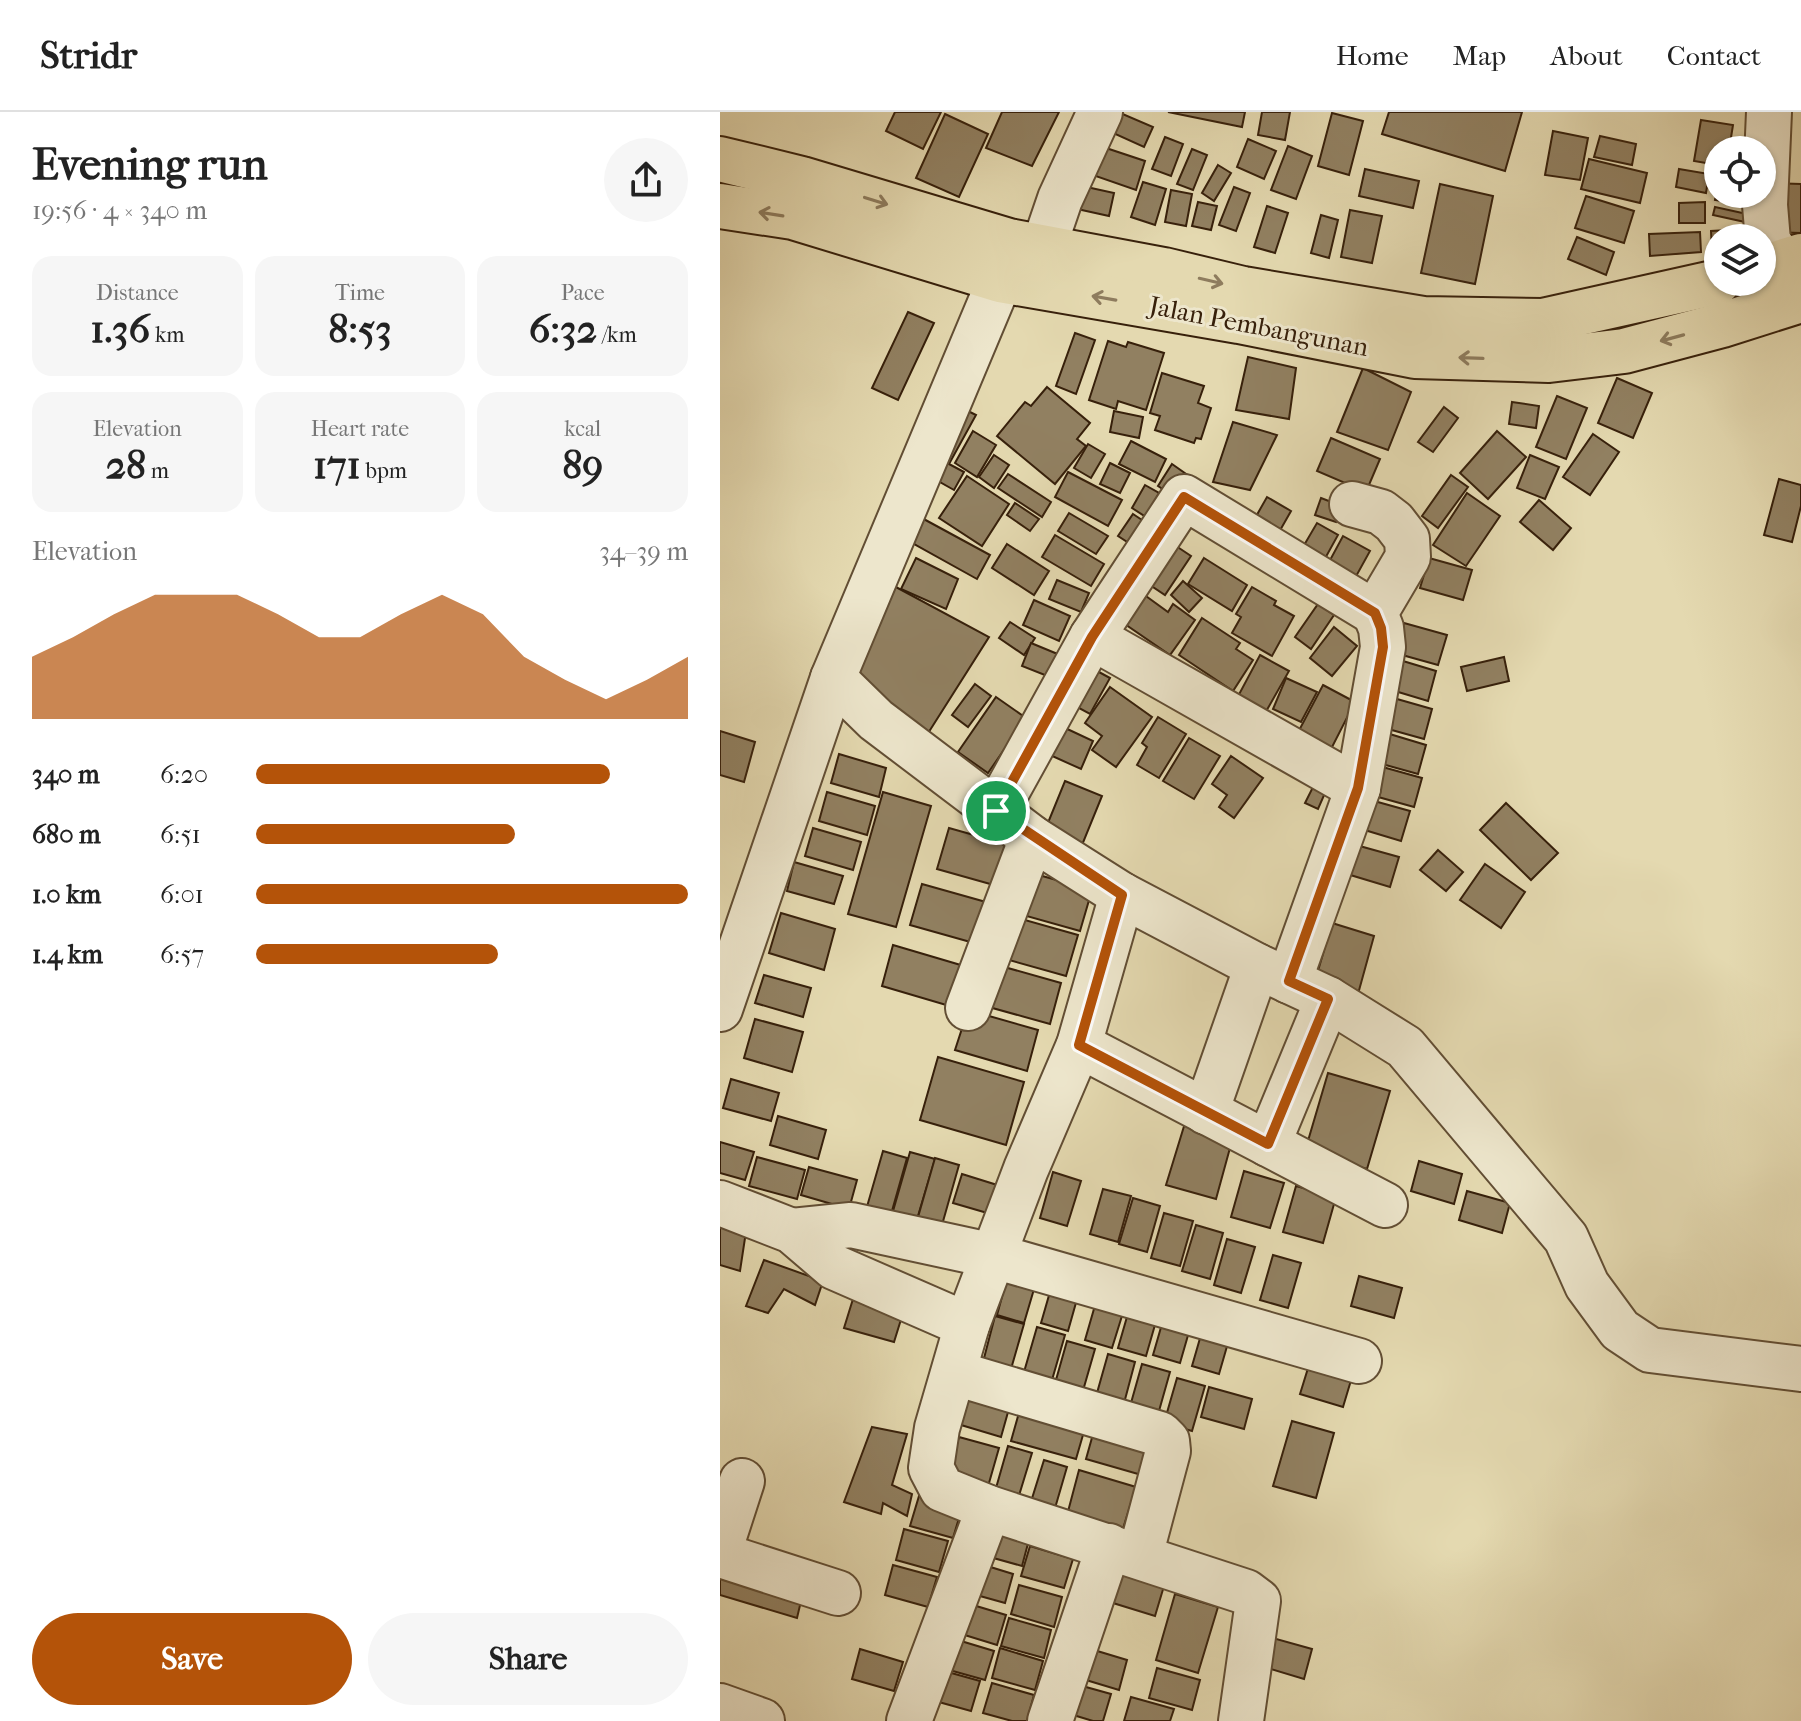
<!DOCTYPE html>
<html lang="en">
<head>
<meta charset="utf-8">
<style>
  :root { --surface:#fff; --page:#f6f6f6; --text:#222; --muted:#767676; --line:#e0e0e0; --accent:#b45309 }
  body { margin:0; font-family:"IM FELL French Canon",serif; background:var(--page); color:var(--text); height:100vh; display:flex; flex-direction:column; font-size:30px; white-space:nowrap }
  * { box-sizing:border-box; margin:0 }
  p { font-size:26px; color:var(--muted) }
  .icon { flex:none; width:44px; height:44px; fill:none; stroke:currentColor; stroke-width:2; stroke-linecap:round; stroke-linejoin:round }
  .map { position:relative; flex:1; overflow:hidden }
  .drawer { display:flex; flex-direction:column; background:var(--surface); width:720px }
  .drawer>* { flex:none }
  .buttons { position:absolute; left:984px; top:24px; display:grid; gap:16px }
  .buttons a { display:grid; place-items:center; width:72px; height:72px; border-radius:50%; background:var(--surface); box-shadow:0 2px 6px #0004; font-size:40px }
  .pin { position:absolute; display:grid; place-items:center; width:68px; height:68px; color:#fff; margin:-34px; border:4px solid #fff; border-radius:50%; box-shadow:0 2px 8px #0007 }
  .round { display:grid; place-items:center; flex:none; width:84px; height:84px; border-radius:42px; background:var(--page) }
  .overview { display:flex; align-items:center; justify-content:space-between; height:136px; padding:0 32px }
  h1 { font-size:44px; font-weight:800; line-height:60px }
  .figures { display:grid; grid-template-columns:repeat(3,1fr); gap:12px; height:136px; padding:8px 32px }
  .figures div { display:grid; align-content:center; border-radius:20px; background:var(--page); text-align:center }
  .figures b { font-size:40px; font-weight:800 }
  .figures small { font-size:22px; font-weight:400 }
  .figures p { font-size:22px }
  .chart { height:224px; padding:16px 32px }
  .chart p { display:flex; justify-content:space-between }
  .chart svg { width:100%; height:144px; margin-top:8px; fill:var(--accent); opacity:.7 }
  .action { display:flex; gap:16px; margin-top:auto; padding:16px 32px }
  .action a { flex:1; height:92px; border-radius:48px; background:var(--accent); color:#fff; font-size:32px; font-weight:800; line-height:92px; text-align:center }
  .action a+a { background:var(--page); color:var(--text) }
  ul { padding:0 32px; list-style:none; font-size:26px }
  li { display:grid; grid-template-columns:128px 96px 1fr; align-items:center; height:60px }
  li i { height:20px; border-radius:10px; background:var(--accent) }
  header { display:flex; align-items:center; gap:48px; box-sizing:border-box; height:112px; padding:0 40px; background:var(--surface); border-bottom:2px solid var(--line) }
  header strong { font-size:38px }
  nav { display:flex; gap:44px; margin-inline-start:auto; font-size:28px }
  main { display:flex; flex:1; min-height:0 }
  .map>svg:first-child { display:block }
  .building { fill:#918061; stroke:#37200b; stroke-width:2 }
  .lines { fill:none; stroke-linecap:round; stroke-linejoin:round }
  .minor-casing { stroke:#624e34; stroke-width:48 }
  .major-casing { stroke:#37200b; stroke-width:48 }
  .minor { stroke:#ede6cc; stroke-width:44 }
  .major { stroke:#e4d9b0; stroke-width:44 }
  .oneway { stroke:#8e7c5e }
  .route-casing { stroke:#fff; stroke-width:16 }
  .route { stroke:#b45309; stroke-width:10 }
  .labels { text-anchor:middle; stroke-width:6; stroke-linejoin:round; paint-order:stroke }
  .street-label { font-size:26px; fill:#37200b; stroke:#ede6cc }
</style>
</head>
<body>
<header>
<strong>Stridr</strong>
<nav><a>Home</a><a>Map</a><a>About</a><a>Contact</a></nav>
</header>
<main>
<section class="drawer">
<div class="overview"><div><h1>Evening run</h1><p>19:56 · 4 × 340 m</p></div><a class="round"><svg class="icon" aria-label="share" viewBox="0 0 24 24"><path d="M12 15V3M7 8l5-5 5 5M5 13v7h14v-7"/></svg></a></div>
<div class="figures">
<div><p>Distance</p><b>1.36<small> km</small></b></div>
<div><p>Time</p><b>8:53</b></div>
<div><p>Pace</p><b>6:32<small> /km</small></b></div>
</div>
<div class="figures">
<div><p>Elevation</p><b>28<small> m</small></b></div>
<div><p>Heart rate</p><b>171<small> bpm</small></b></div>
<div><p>kcal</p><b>89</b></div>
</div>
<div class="chart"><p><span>Elevation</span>34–39 m</p>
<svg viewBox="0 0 160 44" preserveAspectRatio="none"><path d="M0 44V25L10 19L20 12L30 6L40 6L50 6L60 12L70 19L80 19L90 12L100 6L110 12L120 25L130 32L140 38L150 32L160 25V44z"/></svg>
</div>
<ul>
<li><b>340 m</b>6:20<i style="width:82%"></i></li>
<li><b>680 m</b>6:51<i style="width:60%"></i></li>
<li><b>1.0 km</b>6:01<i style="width:100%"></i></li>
<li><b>1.4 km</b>6:57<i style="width:56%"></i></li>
</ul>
<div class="action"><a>Save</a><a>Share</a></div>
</section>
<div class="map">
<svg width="1081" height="1609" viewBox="0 0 1081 1609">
  <rect width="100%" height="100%" fill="#e4d9b0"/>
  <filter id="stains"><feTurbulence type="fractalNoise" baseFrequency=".0025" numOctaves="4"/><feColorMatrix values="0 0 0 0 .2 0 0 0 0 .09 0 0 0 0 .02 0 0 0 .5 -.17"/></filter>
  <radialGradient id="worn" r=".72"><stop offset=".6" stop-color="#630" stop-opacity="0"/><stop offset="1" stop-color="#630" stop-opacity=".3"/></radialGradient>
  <g class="building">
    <path d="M175,0h46l-18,37 -37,-18z"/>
    <path d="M282,0h57l-27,54 -46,-18z"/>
    <path d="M398,0l35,15 -9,20 -42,-19z"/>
    <path d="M448,0h77l-3,15z"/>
    <path d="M542,0h28l-5,28 -27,-5z"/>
    <path d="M669,0h133l-17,59 -123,-37z"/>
    <path d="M612,1l31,8 -14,54 -31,-9z"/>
    <path d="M225,2l43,20 -29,63 -43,-19z"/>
    <path d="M981,8l32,5 -4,25h-11v15l-24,-4z"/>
    <path d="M833,19l35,7 -8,42 -35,-5z"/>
    <path d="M880,24l36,8 -4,21 -38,-8z"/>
    <path d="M445,25l18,7 -12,32 -19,-7z"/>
    <path d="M528,27l28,12 -12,28 -27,-12z"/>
    <path d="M374,32l51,17 -9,29 -52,-18z"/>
    <path d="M568,34l24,10 -16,43 -25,-9z"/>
    <path d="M472,37l15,6 -14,35 -16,-6z"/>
    <path d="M869,47l58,14 -7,30 -59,-14z"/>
    <path d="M498,53l13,8 -17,28 -12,-8z"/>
    <path d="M645,57l54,12 -6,27 -54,-12z"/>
    <path d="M959,57l30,5 -3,19 -30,-6z"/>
    <path d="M423,70l23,7 -11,36 -24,-8z"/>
    <path d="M1051,71l30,1v49l-32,-1z"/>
    <path d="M353,72l41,9 -5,23 -41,-9z"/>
    <path d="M720,72l53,12 -18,88 -54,-11z"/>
    <path d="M514,75l16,6 -14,38 -17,-6z"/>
    <path d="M997,75l1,7h32l-1,11 -34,-5z"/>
    <path d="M451,78l21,4 -6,32 -21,-4z"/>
    <path d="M866,84l48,15 -10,32 -49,-15z"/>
    <path d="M478,90l19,4 -6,24 -19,-4z"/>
    <path d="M985,90v21h-26v-20z"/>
    <path d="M547,94l21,7 -13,40 -21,-6z"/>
    <path d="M995,95l32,7 -2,8 -32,-7z"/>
    <path d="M630,98l32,6 -10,47 -31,-6z"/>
    <path d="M601,103l17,5 -9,38 -18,-5z"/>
    <path d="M1027,117l1,9h-30v15h-6l-1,-22z"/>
    <path d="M980,120l1,20 -51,4 -1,-22z"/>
    <path d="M857,125l37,15 -8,23 -38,-16z"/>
    <path d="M188,200l26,11 -36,77 -26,-12z"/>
    <path d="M355,221l20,7 -19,54 -20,-8z"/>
    <path d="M388,229l18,6 2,-5 36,11 -18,57 -28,-9 -2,8 -27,-9z"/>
    <path d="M528,245l48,11 -7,51 -53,-9z"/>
    <path d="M643,256l48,24 -23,58 -51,-18z"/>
    <path d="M442,261l42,13 -6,17 13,5 -10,31 -5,-1 -2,5 -39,-13 5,-14 -10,-3z"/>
    <path d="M897,266l35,15 -19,45 -35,-15z"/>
    <path d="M327,275l43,36 -13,16 9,7 -31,38 -58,-48 28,-34 6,4z"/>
    <path d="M837,284l30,12 -21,51 -30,-12z"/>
    <path d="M792,290l27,4 -3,22 -27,-4z"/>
    <path d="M240,295l16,8 -27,49 15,8 -10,18 -30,-17z"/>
    <path d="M724,295l14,11 -25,34 -15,-10z"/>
    <path d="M394,299l29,6 -4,21 -29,-6z"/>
    <path d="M513,310l44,13 -27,55 -37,-8z"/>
    <path d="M253,319l23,14 -19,32 -22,-14z"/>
    <path d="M777,319l29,26 -38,42 -28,-26z"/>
    <path d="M873,322l26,18 -29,43 -27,-18z"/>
    <path d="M611,326l49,21 -14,33 -49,-21z"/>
    <path d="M411,329l35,18 -11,23 -36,-18z"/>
    <path d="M368,332l17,10 -14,24 -17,-10z"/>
    <path d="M274,343l15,10 -15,23 -15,-11z"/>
    <path d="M810,343l29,12 -14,32 -28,-11z"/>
    <path d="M390,351l20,10 -10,20 -20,-9z"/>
    <path d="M452,352l17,12 -14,21 -17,-11z"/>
    <path d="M348,360l54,28 -14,26 -53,-29z"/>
    <path d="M288,362l43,28 -9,15 -44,-29z"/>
    <path d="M731,363l17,12 -30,41 -16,-12z"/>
    <path d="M247,364l42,28 -27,42 -43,-28z"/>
    <path d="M1059,367l22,6v21l-9,36 -28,-7z"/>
    <path d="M425,373l14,8 -13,24 -14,-9z"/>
    <path d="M747,381l33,23 -34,50 -33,-21z"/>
    <path d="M547,385l24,14 -13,23 -24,-14z"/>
    <path d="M601,386l21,8 -6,16 -21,-7z"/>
    <path d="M819,388l32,28 -18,22 -33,-28z"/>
    <path d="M295,391l24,16 -9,12 -23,-16z"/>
    <path d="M349,401l39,23 -12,18 -38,-23z"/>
    <path d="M413,402l12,8 -13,23 -14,-9z"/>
    <path d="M200,405l70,38 -13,24 -70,-39z"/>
    <path d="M597,411l21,12 -16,29 -22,-12z"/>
    <path d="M335,423l49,29 -13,22 -49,-29z"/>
    <path d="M441,424l30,20 -26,39 -30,-20z"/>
    <path d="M623,424l27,15 -21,38 -27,-14z"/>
    <path d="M287,432l42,27 -15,24 -42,-27z"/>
    <path d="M196,446l42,21 -12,30 -45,-20z"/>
    <path d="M484,446l43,27 -15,26 -44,-27z"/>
    <path d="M709,446l43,12 -9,30 -43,-12z"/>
    <path d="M161,467l108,58 -64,101 -69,-64z"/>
    <path d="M337,468l32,13 -8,19 -32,-13z"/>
    <path d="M463,469l19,17 -13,14 -18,-17z"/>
    <path d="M532,475l24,14 -2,4 20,11 -22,40 -40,-23 9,-16 -5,-3z"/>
    <path d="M419,479l29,21 5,-8 22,16 -25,35 -51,-35z"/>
    <path d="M314,488l36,16 -11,25 -36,-16z"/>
    <path d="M598,492l16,11 -23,34 -16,-12z"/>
    <path d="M482,506l38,25 -4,6 17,11 -20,31 -54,-36z"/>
    <path d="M290,510l25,16 -11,17 -25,-17z"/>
    <path d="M684,511l43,12 -9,30 -43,-12z"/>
    <path d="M614,515l23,19 -25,30 -22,-18z"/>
    <path d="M311,531l29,12v26l-38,-15z"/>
    <path d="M540,543l29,16 -25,44 -28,-15z"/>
    <path d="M784,545l5,24 -42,10 -6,-24z"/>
    <path d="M673,546l43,13 -8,30 -43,-13z"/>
    <path d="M366,553l24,13 -20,36 -24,-13z"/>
    <path d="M566,566l31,14 -16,30 -28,-13z"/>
    <path d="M255,572l16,12 -23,31 -16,-12z"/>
    <path d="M603,573l32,17 -27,53 -33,-17z"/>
    <path d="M390,575l42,30 -36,50 -24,-17 10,-14 -17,-13z"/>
    <path d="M276,585l30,21 -38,55 -30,-21z"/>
    <path d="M670,585l42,12 -8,30 -43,-12z"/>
    <path d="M438,605l28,17 -27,44 -22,-13 10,-18 -5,-4z"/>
    <path d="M343,615l30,14 -12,28 -31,-14z"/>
    <path d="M0,619l35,11 -11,40 -24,-7z"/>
    <path d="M663,620l43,13 -8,29 -43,-12z"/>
    <path d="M469,626l31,18 -26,43 -31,-18z"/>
    <path d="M119,642l47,14 -7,29 -48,-14z"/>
    <path d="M511,644l32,22 -29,40 -15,-11 8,-12 -15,-11z"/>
    <path d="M659,654l43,12 -8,29 -43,-12z"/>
    <path d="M345,669l37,15 -22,54 -37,-15z"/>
    <path d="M593,675l12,6 -7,16 -13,-6z"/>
    <path d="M107,680l48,14 -8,29 -48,-14z"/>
    <path d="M163,680l48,14 -35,121 -48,-13z"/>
    <path d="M647,687l43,12 -9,30 -43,-13z"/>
    <path d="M786,691l52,50 -27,27 -51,-50z"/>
    <path d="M93,716l48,14 -8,28 -48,-14z"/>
    <path d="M229,716l71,20 -12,41 -71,-20z"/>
    <path d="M636,733l43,12 -9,30 -43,-13z"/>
    <path d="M718,738l25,22 -17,19 -26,-21z"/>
    <path d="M74,750l49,14 -9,28 -47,-13z"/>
    <path d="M765,752l40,28 -24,36 -41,-28z"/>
    <path d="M301,758l71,20 -12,41 -71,-20z"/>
    <path d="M202,772l71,20 -12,41 -71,-20z"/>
    <path d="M61,801l54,16 -11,41 -55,-17z"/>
    <path d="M287,803l71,20 -12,41 -71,-20z"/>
    <path d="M612,811l42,13 -16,58 -43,-13z"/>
    <path d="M173,833l71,21 -11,41 -71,-21z"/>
    <path d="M270,851l71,20 -11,41 -72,-20z"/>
    <path d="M44,863l47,13 -8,29 -48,-14z"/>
    <path d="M248,898l70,20 -11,41 -72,-21z"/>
    <path d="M35,907l48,13 -11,40 -48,-14z"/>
    <path d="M218,945l86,25 -18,63 -86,-25z"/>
    <path d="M608,961l62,18 -23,78 -62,-18z"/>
    <path d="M11,967l48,14 -8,28 -48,-13z"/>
    <path d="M58,1004l48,14 -8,29 -48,-14z"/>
    <path d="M465,1011l48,14 -17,62 -50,-14z"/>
    <path d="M0,1030l34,10 -9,28 -25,-7z"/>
    <path d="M163,1039l24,7 -19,67 -24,-8z"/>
    <path d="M190,1040l25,7 -20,67 -24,-8z"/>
    <path d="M37,1045l48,13 -8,29 -48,-13z"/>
    <path d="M215,1046l24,7 -19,67 -24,-8z"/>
    <path d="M699,1049l43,13 -8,30 -43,-13z"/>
    <path d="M89,1055l48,13 -8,29 -48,-14z"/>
    <path d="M524,1059l40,12 -14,45 -39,-11z"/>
    <path d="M333,1060l28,9 -14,45 -27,-8z"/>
    <path d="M242,1062l48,15 -9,28 -48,-14z"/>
    <path d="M576,1074l40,11 -13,46 -40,-11z"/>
    <path d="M383,1077l28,7 -13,46 -28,-8z"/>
    <path d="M747,1079l43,12 -8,30 -43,-13z"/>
    <path d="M413,1086l27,8 -13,46 -28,-8z"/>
    <path d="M444,1101l29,8 -13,45 -29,-8z"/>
    <path d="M0,1105l27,8 -7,46 -20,-6z"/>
    <path d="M476,1113l27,8 -13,46 -28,-8z"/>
    <path d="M507,1127l28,8 -14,46 -27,-8z"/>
    <path d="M553,1143l28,8 -13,45 -28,-8z"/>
    <path d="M44,1148l59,21 -8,24 -31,-16 -16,24 -22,-7z"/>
    <path d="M289,1159l28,8 -13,44 -27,-8z"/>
    <path d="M639,1164l43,12 -8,30 -43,-12z"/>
    <path d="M334,1166l27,7 -13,46 -27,-8z"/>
    <path d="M378,1183l28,8 -14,45 -27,-8z"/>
    <path d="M133,1187l50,14 -9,29 -50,-14z"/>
    <path d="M411,1191l28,8 -13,45 -28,-8z"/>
    <path d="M446,1198l27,8 -13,45 -27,-8z"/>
    <path d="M275,1204l29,8 -13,45 -28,-7z"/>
    <path d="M485,1209l27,8 -13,45 -27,-8z"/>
    <path d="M317,1215l28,8 -13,45 -28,-8z"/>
    <path d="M347,1229l28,8 -13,45 -28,-7z"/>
    <path d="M388,1242l27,8 -12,45 -28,-7z"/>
    <path d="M422,1252l28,8 -13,46 -28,-8z"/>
    <path d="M589,1253l43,12 -9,30 -43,-13z"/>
    <path d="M457,1266l28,8 -13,45 -28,-8z"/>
    <path d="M489,1275l43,12 -8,30 -43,-12z"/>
    <path d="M240,1279l50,14 -9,32 -50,-15z"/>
    <path d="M300,1297l65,19 -9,31 -65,-18z"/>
    <path d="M572,1309l42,12 -18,65 -43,-12z"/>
    <path d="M152,1315l35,7 -15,51 20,9 -5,22 -24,-13 -2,11 -37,-12z"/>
    <path d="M375,1315l66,19 -9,32 -66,-19z"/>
    <path d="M239,1325l40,11 -14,49 -40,-11z"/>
    <path d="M288,1334l24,7 -15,49 -23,-7z"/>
    <path d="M324,1348l23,7 -14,48 -24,-7z"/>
    <path d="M359,1358l57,17 -15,48 -55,-16z"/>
    <path d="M199,1384l43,12 -9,30 -43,-12z"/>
    <path d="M267,1412l43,12 -8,30 -43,-12z"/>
    <path d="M184,1417l44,12 -9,31 -43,-12z"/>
    <path d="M310,1434l43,13 -9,29 -43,-12z"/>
    <path d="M251,1449l42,13 -8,29 -43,-12z"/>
    <path d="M173,1453l44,12 -9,30 -43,-12z"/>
    <path d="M402,1462l42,12 -9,30 -42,-13z"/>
    <path d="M0,1465l81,24 -4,17 -77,-23z"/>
    <path d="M299,1473l43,12 -8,30 -43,-13z"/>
    <path d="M455,1482l43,13 -20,66 -42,-13z"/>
    <path d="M243,1490l43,13 -9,30 -42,-13z"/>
    <path d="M289,1506l42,12 -7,28 -43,-12z"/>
    <path d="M549,1525l43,12 -8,30 -43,-13z"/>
    <path d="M231,1526l43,13 -9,29 -43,-12z"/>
    <path d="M364,1535l43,13 -8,30 -43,-13z"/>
    <path d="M280,1536l43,13 -8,29 -43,-12z"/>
    <path d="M140,1537l43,13 -9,29 -42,-12z"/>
    <path d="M437,1556l43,12 -8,30 -43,-12z"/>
    <path d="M217,1557l43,12 -9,30 -43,-12z"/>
    <path d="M348,1570l43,12 -8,27h-10l-33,-10z"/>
    <path d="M272,1571l42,12 -7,26h-15l-29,-8z"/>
    <path d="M411,1585l43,12 -4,12h-46z"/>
  </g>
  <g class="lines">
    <defs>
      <g id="minor">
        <path d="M1049,0l-4,93 3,36 14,21"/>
        <path d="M311,172l29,-85 40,-87"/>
        <path d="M632,392l29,8 13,10 13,17 1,18 -33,56 6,15 2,19 -25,141"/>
        <path d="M372,525l266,151 -69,193"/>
        <path d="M113,566l43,42 156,118 90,57 135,71 71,33 77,48 161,191 21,47 33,45 30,20 151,19"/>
        <path d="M276,699l96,-174 92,-140 191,116"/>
        <path d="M402,783l-43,150 -53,124 -59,156 -30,103 -6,40 11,21 47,19 257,84 12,9 -17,120"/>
        <path d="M248,896l64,-170"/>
        <path d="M0,897l113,-331 182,-434"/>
        <path d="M359,933l306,160"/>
        <path d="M486,1000l51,-146"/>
        <path d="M548,1032l60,-145"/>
        <path d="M0,1091l72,28 42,36 133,58"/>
        <path d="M72,1119l59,-6 143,31 365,105"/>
        <path d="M235,1261l205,61 7,7 1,10 -28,105"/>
        <path d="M0,1437l22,-68"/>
        <path d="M0,1443l118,38"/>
        <path d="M0,1594l42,15"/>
        <path d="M189,1609l80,-213"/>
        <path d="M330,1609l59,-175"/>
      </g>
      <g id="major">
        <path d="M0,47l82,20 207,62 155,29 79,19 180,30 120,2 175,-39"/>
        <path d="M0,94l73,11 207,63 239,41 176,35 134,4 75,-9 98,-26 79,-25"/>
        <path d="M1042,156l39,-12"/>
      </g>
    </defs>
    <use href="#minor" class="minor-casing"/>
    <use href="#major" class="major-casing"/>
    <use href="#minor" class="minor"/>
    <use href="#major" class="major"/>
  </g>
  <defs><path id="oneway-shaft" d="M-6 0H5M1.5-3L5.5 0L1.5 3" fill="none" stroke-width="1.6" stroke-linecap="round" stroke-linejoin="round" transform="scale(2)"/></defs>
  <g class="oneway">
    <use href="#oneway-shaft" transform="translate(156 89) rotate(17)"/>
    <use href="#oneway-shaft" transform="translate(51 102) rotate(-171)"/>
    <use href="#oneway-shaft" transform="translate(491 169) rotate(13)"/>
    <use href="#oneway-shaft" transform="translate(384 186) rotate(-170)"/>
    <use href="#oneway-shaft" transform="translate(952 226) rotate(165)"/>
    <use href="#oneway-shaft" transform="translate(751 246) rotate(-178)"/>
  </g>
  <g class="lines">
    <defs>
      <path id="route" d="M464,385l191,116 6,15 2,19 -25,141 -69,193 39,18 -60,145 -189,-99 43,-150 -126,-84 96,-174z"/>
    </defs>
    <use href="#route" class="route-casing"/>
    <use href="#route" class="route"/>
  </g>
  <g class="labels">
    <g class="street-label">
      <text transform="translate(539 214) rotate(11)" y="9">Jalan Pembangunan</text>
    </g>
  </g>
  <rect width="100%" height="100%" filter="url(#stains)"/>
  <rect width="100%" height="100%" fill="url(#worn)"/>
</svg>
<div class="buttons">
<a><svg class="icon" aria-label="locate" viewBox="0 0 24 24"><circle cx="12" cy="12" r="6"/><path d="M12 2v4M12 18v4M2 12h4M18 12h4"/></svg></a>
<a><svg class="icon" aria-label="layers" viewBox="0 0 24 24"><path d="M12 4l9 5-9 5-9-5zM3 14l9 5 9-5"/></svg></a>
</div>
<div class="pin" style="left:276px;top:699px;background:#1e9e55"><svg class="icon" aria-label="arrive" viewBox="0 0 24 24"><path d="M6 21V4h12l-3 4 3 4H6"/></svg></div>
</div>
</main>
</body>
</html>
